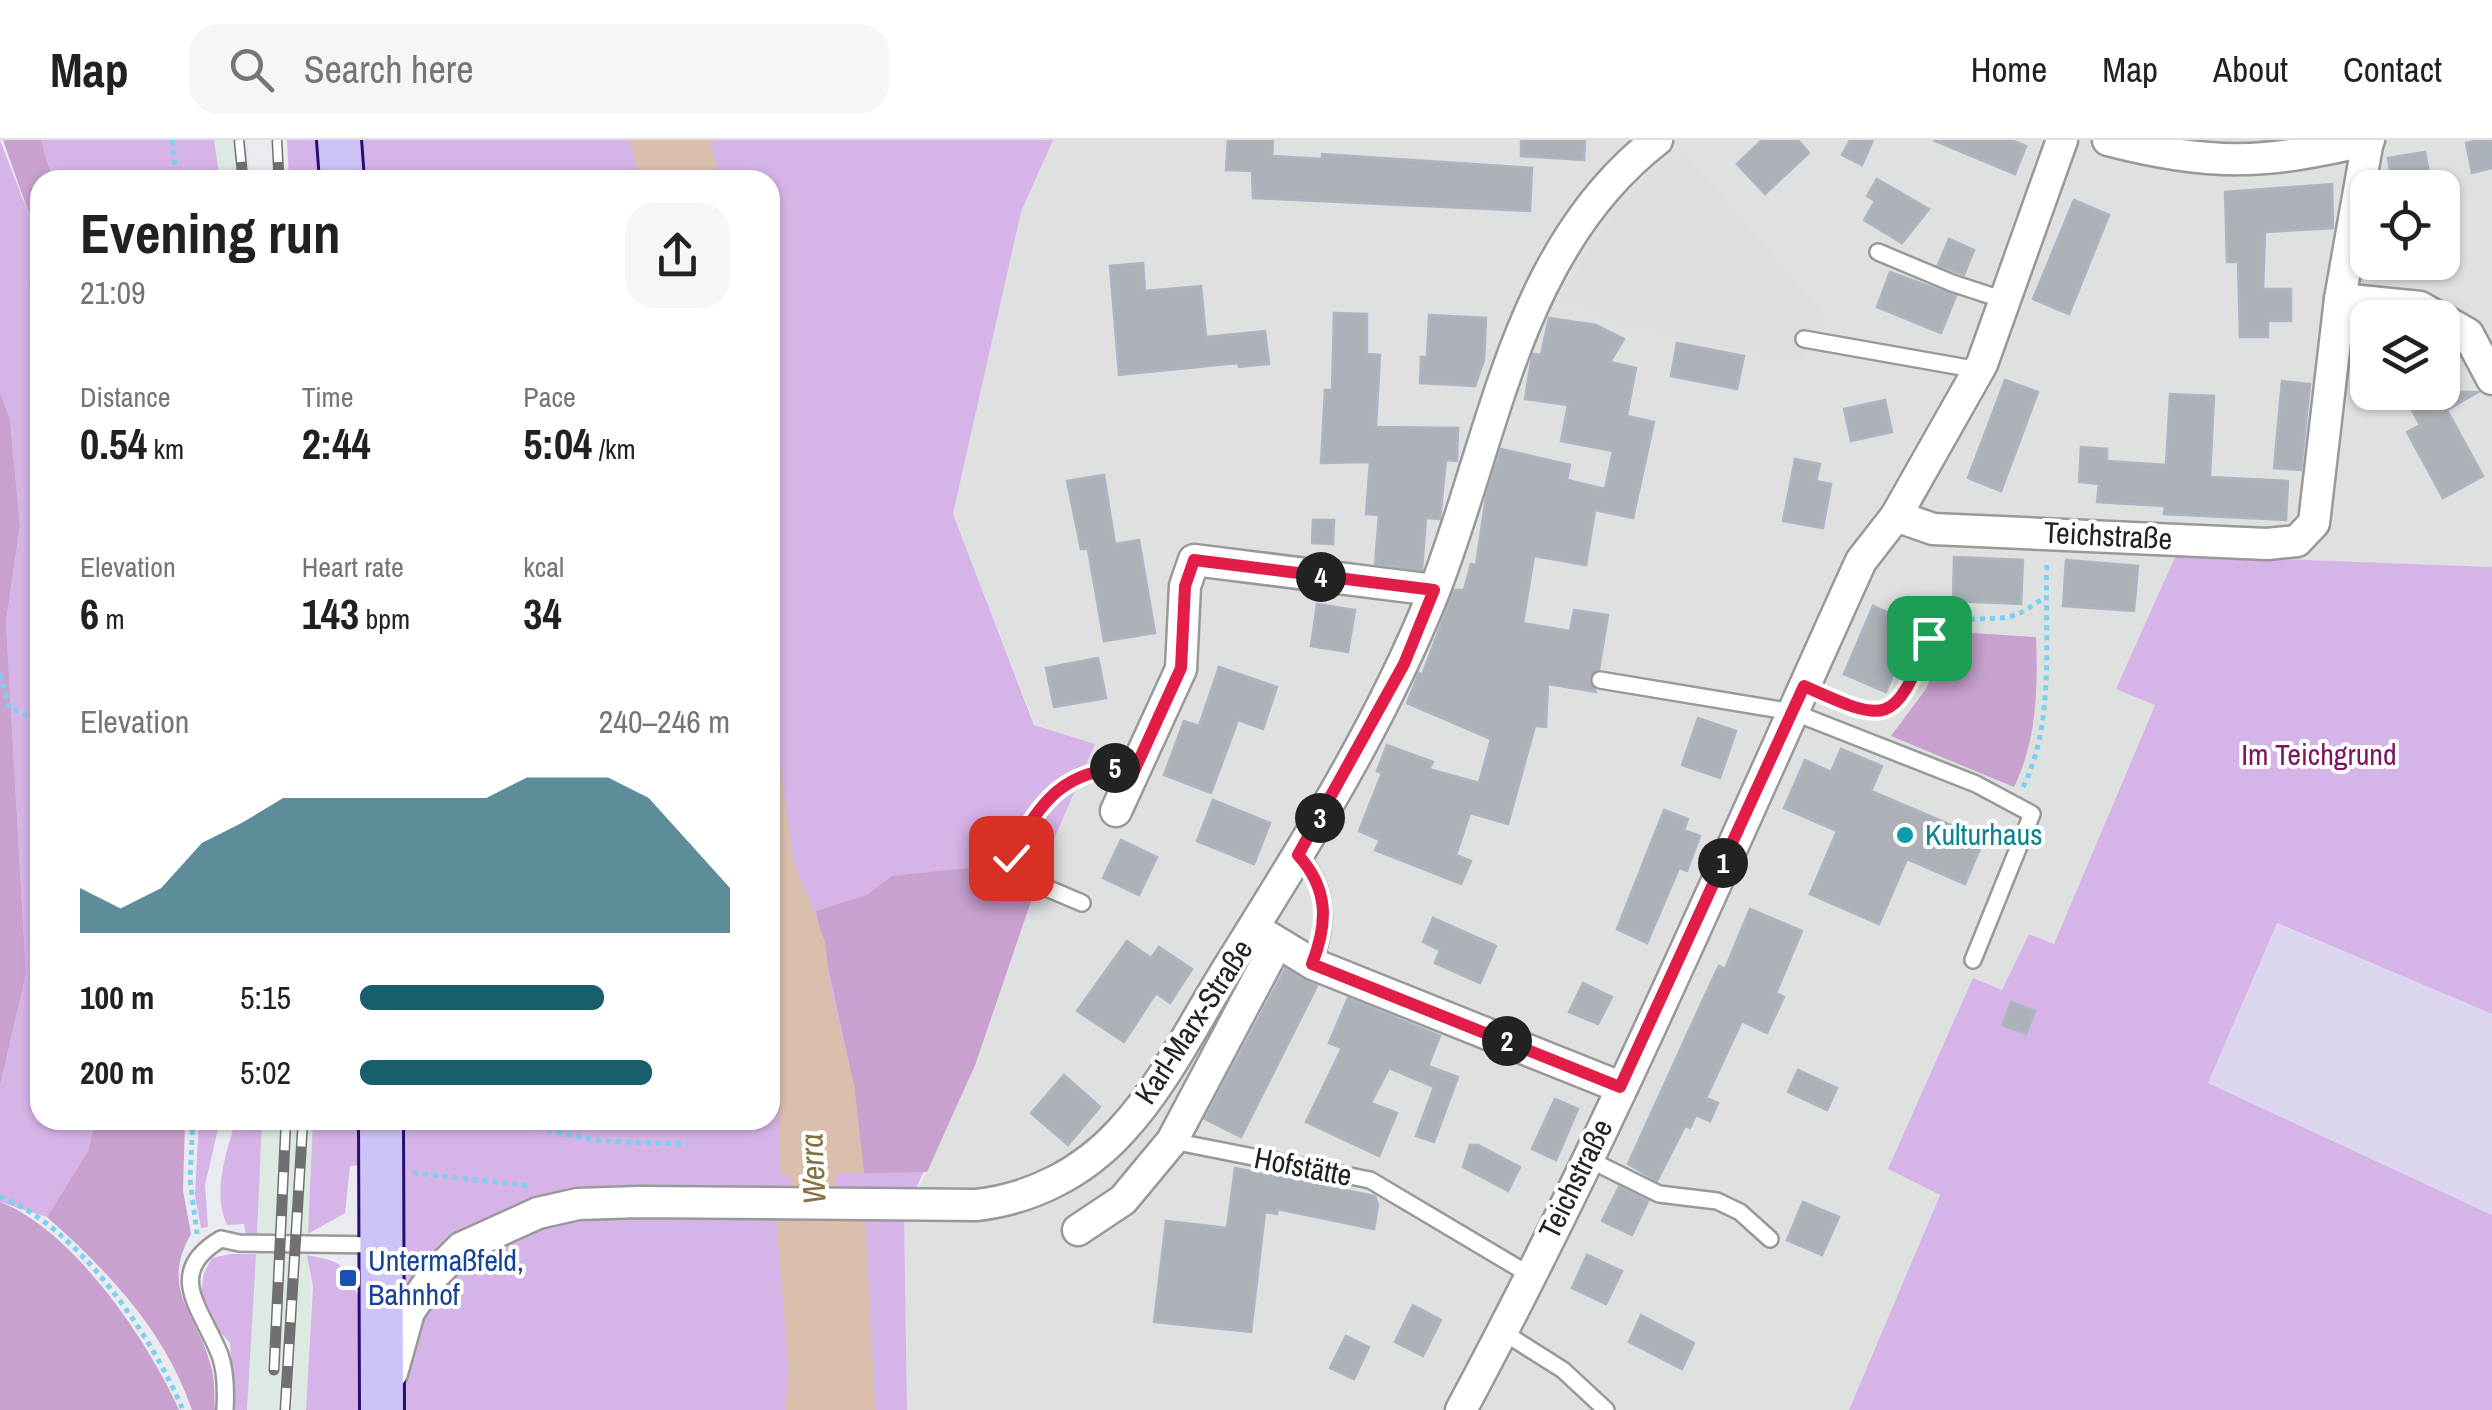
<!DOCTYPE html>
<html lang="en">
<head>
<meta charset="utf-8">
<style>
  :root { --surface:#fff; --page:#f6f6f6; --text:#202124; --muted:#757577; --line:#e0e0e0; --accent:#185e6d }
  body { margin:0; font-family:"Archivo Narrow",sans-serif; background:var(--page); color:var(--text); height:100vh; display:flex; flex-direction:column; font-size:38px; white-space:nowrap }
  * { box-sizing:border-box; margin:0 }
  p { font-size:32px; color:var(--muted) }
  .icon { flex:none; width:55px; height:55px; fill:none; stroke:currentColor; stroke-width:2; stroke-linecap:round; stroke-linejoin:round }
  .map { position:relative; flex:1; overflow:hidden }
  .panel { position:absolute; left:30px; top:30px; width:750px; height:960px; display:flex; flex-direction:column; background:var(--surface); border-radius:30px; box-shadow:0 2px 8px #0004 }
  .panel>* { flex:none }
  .tools { position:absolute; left:2350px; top:30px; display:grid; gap:20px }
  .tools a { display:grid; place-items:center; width:110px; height:110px; border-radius:20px; background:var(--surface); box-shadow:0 2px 8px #0004; font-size:50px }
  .pin { position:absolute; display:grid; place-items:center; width:85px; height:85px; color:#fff; margin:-42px; border-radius:20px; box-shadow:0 5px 15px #0006 }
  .km { position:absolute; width:50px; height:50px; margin:-25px; border-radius:50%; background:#222; color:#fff; font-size:28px; line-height:50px; text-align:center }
  .round { display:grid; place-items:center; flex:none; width:105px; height:105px; border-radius:30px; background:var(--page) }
  .overview { display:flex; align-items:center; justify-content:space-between; height:170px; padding:0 50px }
  h1 { font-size:55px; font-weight:800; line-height:75px }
  .figures { display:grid; grid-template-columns:repeat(3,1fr); gap:15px; height:170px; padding:10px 50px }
  .figures div { display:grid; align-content:center }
  .figures b { font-size:42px; font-weight:800 }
  .figures small { font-size:28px; font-weight:400 }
  .figures p { font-size:28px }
  .chart { height:280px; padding:20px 50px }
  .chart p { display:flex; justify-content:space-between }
  .chart svg { width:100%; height:180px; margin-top:10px; fill:var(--accent); opacity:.7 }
  ul { padding:0 50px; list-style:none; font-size:32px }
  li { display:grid; grid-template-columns:160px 120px 1fr; align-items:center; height:75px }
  li i { height:25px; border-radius:12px; background:var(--accent) }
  header { display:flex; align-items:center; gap:60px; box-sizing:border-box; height:140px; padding:0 50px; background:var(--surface); border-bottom:2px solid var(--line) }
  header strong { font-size:48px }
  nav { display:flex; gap:55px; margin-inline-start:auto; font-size:35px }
  .search { width:700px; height:90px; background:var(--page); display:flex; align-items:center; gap:25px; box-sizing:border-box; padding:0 35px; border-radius:30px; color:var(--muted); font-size:38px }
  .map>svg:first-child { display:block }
  .residential { fill:#dfe0e0; fill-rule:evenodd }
  .industrial { fill:#dceae1 }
  .farmland { fill:#dcd7ee }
  .grass { fill:#d6b4e7 }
  .forest { fill:#c8a1ce }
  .parking { fill:#dedede }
  .water { fill:#dbbfad }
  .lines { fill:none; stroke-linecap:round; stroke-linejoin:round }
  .river { stroke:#dbbfad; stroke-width:45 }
  .building { fill:#acb1b7; stroke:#adb5c2; stroke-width:2.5 }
  .lane-casing { stroke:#999; stroke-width:20 }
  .street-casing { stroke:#999; stroke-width:35 }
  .secondary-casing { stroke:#290d75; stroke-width:48 }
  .path { stroke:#7bd1f1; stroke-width:5; stroke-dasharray:5 5; stroke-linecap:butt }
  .lane { stroke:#fff; stroke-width:15 }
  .street { stroke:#fff; stroke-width:30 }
  .secondary { stroke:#cec3f6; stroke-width:42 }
  .rail-casing { stroke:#707070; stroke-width:11 }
  .rail { stroke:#fff; stroke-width:8; stroke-dasharray:22; stroke-linecap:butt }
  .route-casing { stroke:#fff; stroke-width:20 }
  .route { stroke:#e11d48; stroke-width:12 }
  .culture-dot { fill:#0f9aa8; stroke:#fff; stroke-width:4 }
  .transit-dot { fill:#1a4fb4; stroke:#fff; stroke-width:4 }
  .labels { text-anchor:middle; stroke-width:8; stroke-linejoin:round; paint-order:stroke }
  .street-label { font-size:30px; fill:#222; stroke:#fff }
  .park-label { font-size:30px; fill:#7c1462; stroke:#fff }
  .culture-label { font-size:30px; fill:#0d838f; stroke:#fff; text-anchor:start }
  .transit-label { font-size:30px; fill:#164399; stroke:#fff; text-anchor:start }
  .water-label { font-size:32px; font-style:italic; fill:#857043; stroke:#fff }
</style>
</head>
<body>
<header>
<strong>Map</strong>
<div class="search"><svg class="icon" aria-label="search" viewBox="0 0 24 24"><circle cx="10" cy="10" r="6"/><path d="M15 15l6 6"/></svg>Search here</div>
<nav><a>Home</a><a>Map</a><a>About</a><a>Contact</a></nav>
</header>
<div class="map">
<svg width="2492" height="1270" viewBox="0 0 2492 1270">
  <rect width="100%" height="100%" fill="#eaebf1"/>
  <path class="residential" d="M1053,0h1439v427l-316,-11 -59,133 38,15 -101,240 -25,-10 -27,56 -29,-12 -84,192 51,24 -91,216h-942l-3,-197 23,-41 118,-312 49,-116 -59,-19 -82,-211 68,-302zM2368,48h74v74h-74zM2368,178h74v74h-74z"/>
  <g class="industrial">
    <path d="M214,0h33l4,40h-31z"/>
    <path d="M262,980h51l-5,114 4,95 -6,81h-59z"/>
  </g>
  <path class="farmland" d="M2276,783l216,91v201l-284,-132z"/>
  <g class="grass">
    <path d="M0,0l34,88 -5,56 11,83v753h55l-7,31 -41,66 -47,-15v-116l26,-112 -20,-352 14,-96 -10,-107 -10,-27z"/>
    <path d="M41,0h173l6,40h-167z"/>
    <path d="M287,0h766l-32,72 -68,302 81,211 61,19 -50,116 -70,205 -71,148 3,197h-601l7,-123 -6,-32c43,8 34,11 52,42v-132l-9,1 -5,47 -37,21 5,-114h457v-940h-481z"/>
    <path d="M2176,415l316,12v447l-215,-91 -69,160 284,132v195h-643l91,-215 -52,-26 85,-191 29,12 27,-56 25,10 101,-239 -39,-16z"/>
    <path d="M199,980h21l-15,65 3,42 -7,1 -6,-33z"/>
    <path d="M236,980h26l-5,114 -11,1 -2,-11 -17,1c-15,-33 -1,-71 9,-105z"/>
    <path d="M230,1114h26l-9,156h-13l-4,-67 -17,-19 -12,-32 3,-19 8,-15z"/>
  </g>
  <g class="forest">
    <path d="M3,0h38l12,40h-13v187l-11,-83 5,-56z"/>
    <path d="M0,252l10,27 10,107 -14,96 20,352 -26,112z"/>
    <path d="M1972,493l64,4c2,51 1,103 -22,150l-123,-51 35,-47 19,-51z"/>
    <path d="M1045,720l-70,205 -48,107 -63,1 -10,-88 -38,-174 51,-16 25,-19z"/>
    <path d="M95,980h90l-2,71 8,43c-33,58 9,82 21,136 3,12 2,27 3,40h-23c-27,-79 -84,-139 -145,-193l41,-66z"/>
    <path d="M0,1062c73,28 148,139 179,208h-179z"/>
  </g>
  <path class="parking" d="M1685,13l142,164 -26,46 -179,-40 -61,-26 30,-52 31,-40 27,-29z"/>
  <g class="water">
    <path d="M630,0h80l9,40h-80z"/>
    <path d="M770,550l23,169 32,83 6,48 23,95 10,88 -83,2 -3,-76 -8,-43z"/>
    <path d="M776,1076l89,1 10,193h-90l4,-36z"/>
  </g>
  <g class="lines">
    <path class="river" d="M810,975l7,135"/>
  </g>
  <g class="building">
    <path d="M1228,0h45l-1,16 50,3v-5l210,14 -2,43 -277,-13 -1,-27 -26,-1z"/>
    <path d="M1521,0h64l-1,20 -63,-4z"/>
    <path d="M1762,0h36l11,13 -44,41 -28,-30z"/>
    <path d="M1850,0h23l-11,25 -20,-10z"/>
    <path d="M1933,0h78l15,6 -11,28z"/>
    <path d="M2480,0h12v28l-20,5 -6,-30z"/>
    <path d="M2425,12l6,30 -7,2 1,4h-32l-5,-30z"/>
    <path d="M1877,39l52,30 -27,34 -38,-23 11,-19 -8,-5z"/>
    <path d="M2332,44l1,44 -68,4 -2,57h28v32h-23v16h-28l-2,-75h-11l-2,-70z"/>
    <path d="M2074,60l35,15 -40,99 -36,-15z"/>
    <path d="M1949,99l25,11 -10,25 -26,-10z"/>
    <path d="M1143,123l2,28 56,-5 5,51 59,-6 4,33 -30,3 -1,-4 -119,12 -9,-109z"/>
    <path d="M1890,132l66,24 -15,37 -64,-26z"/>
    <path d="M1334,173l33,1v40l13,1 -4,72 82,1 -1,33 -11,-1 -6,59 -14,-1 -4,52 -47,-6 4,-49 -13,-1 4,-52 -49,1 4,-73h7z"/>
    <path d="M1429,175l57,3 -2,42 -9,26 -55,-3 1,-26h6z"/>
    <path d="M1549,178l47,7 28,14 -14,23 26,6 -9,48 27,6 -21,96 -38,-8 -9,55 -52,-9 -11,67 47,8 4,-21 34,5 -9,54 -10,8 7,15 -48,-8 -2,43 -11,-1 -27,98 -38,-11 -14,42 15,6 -10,23 -86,-34 5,-10 -21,-9 23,-58 -5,-2 10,-26 46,17 -4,7 50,14 12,-44 -84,-36 12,-30 3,2 32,-85h10l7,-26 5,1 10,-68 15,-48 69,16 -3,15 38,9 8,-38 -52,-10 7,-36 -43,-6 6,-37 2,-8 8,1z"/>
    <path d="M1677,203l67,13 -7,33 -66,-13z"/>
    <path d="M2005,240l33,12 -37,99 -33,-13z"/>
    <path d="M2282,241l28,3 -9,86 -27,-2z"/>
    <path d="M2402,252h76l-31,18 36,66 -40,22 -36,-66 13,-7z"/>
    <path d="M2170,254l44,2 -4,81 78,4 -2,39 -122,-6 1,-8 -68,-4 2,-18 -20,-2 2,-35 26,2v12l59,4z"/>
    <path d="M1885,260l7,32 -41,9 -7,-32z"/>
    <path d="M1795,319l25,5 -4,17 15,3 -8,44 -40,-7z"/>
    <path d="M1104,335l11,69 24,-4 16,93 -51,8 -16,-92h-7l-14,-68z"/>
    <path d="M1313,380h21l-1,24 -21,-1z"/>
    <path d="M1954,417l69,3 -2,44 -68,-3z"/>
    <path d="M2066,420l72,6 -4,45 -71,-5z"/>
    <path d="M1317,464l38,6 -7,42 -37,-6z"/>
    <path d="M1873,466l42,18 -29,68 -42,-18z"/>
    <path d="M1098,518l8,40 -52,9 -8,-39z"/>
    <path d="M1219,527l58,20 -14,42 -25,-9 -27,73 -47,-18 20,-54 15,5z"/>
    <path d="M1698,578l38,13 -16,47 -38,-13z"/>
    <path d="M1841,609l41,17 -11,25 113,48 -19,45 -58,-25 -28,65 -69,-30 27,-63 -53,-23 21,-48 26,12z"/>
    <path d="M1213,660l57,23 -16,41 -57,-23z"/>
    <path d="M1664,670l24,9 -4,11 16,6 -13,35 -8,-3 -32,75 -30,-14z"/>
    <path d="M1121,700l36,17 -18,38 -36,-17z"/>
    <path d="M1750,769l52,22 -26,62 8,4 -17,36 -25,-12 -36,77 12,5 -8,18 -14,-6 -6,13 -5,-2 -28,55 -29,-17 78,-171 13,-27 6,3z"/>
    <path d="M1433,778l63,28 -16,37 -45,-20 5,-13 -17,-8z"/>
    <path d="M1127,801l24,17 8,-11 33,22 -22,34 -14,-10 -32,49 -47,-31z"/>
    <path d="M1285,829l32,17 -76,151 -36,-18z"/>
    <path d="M1583,843l29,14 -14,27 -29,-12z"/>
    <path d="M1348,858l92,38 -12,30 30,11 -24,65 -18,-6 18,-49 -45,-19 -18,35 26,10 -18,43 -73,-34 36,-74 -13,-5z"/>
    <path d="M2011,862l24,9 -9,23 -24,-9z"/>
    <path d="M1798,930l39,18 -10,22 -39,-18z"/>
    <path d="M1064,935l36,32 -32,38 -37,-32z"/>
    <path d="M1555,959l23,10 -22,51 -24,-11z"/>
    <path d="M1470,1005h8l42,22 -12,24 -45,-24z"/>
    <path d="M1235,1028l140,28 3,9 -4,24 -97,-20v5l-12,-2 -14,120 -97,-10 12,-101 61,7z"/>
    <path d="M1619,1047l29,14 -16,34 -30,-14z"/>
    <path d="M1803,1062l36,15 -17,38 -35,-15z"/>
    <path d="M1587,1115l35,16 -16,33 -34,-16z"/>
    <path d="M1413,1165l28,15 -18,36 -28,-14z"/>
    <path d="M1641,1175l53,28 -12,26 -53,-27z"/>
    <path d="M1346,1196l23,11 -15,32 -24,-11z"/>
  </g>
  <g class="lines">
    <defs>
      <g id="lane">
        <path d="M1878,112l74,31 52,17"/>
        <path d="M1804,199l175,31"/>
        <path d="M1600,540l193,32 183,72 56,30 -59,146"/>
        <path d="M1299,715c30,34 29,68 14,109"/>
        <path d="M1082,763l-59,-25 -12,-20c27,-57 56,-93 124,-89"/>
        <path d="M1172,1001l198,39 160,95"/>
        <path d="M1586,1018l73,36 58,7 23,11 30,27"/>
        <path d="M1503,1192l60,38 43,40"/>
        <path d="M225,1270c1,-18 1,-38 -5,-55 -18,-46 -57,-82 1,-116l18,4 138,2"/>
      </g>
      <g id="street">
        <path d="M2108,0c103,27 158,24 261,0"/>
        <path d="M2340,159l80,8 19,11"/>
        <path d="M2442,179l26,15 24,45"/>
        <path d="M1896,376l37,13 334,15 30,-3 17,-18 26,-224 28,-159"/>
        <path d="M1116,671l65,-142 4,-83 9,-26 240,30"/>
        <path d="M1254,788l59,36 307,123"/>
        <path d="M1078,1090l45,-30 49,-59 105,-198"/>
        <path d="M392,1233l17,-61 24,-36 28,-28 77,-35 40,-9 61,-2 337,3c55,-6 107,-32 145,-74 42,-45 72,-106 104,-158 76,-122 154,-244 208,-379 62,-157 82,-344 224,-454"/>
        <path d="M1461,1270c148,-275 271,-565 400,-849l35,-45 86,-152 80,-224"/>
      </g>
      <g id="secondary">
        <path d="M339,0l3,40"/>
        <path d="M381,980l1,290"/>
      </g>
    </defs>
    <use href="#lane" class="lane-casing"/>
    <use href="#street" class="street-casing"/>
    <use href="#secondary" class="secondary-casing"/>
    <g class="path">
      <path d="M172,0l5,40"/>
      <path d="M0,534l9,34 31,13"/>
      <path d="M1830,557c42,21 65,24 86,-25 8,-18 9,-34 27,-45 20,-13 47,-5 69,-11 12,-3 23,-13 34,-19"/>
      <path d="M2023,647c33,-65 21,-154 24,-226"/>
      <path d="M193,980l-3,59 7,55"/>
      <path d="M498,980l101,21 88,3"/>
      <path d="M413,1033l119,13"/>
      <path d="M0,1057c78,29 152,139 183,213"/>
    </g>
    <use href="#lane" class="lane"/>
    <use href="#street" class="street"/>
    <use href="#secondary" class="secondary"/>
    <defs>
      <g id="rail">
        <path d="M239,0l4,40"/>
        <path d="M277,0l2,40"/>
        <path d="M274,1230l12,-250"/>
        <path d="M285,1270l18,-290"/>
      </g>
    </defs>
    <use href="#rail" class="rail-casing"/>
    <use href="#rail" class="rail"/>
  </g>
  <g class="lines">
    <defs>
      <path id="route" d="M1011,718c27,-57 57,-93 124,-89l46,-101 4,-82 9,-26 240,30 -30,74 -106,191c31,34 30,68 14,109l308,123 184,-401c84,38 90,40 125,-48"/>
    </defs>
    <use href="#route" class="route-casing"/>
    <use href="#route" class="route"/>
  </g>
  <circle class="culture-dot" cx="1905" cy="695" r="10"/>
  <rect class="transit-dot" x="338" y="1128" width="20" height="20" rx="5"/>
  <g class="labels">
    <g class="street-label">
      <text transform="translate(2108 396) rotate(3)" y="10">Teichstraße</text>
      <text transform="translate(1194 882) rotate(-57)" y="10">Karl-Marx-Straße</text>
      <text transform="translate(1303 1027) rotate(11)" y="10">Hofstätte</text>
      <text transform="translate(1576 1039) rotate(-64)" y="10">Teichstraße</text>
    </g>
    <g class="park-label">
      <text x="2319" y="625">Im Teichgrund</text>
    </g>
    <g class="culture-label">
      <text x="1925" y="705">Kulturhaus</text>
    </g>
    <g class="transit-label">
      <text x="368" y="1131">Untermaßfeld,<tspan x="368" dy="34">Bahnhof</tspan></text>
    </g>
    <g class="water-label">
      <text transform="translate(813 1029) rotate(-93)" y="11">Werra</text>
    </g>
  </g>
</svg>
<div class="tools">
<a><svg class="icon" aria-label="locate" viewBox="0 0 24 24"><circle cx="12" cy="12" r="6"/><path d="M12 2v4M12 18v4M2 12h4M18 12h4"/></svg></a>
<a><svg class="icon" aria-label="layers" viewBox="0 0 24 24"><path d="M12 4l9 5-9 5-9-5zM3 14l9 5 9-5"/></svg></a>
</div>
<div class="pin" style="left:1929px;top:498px;background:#1e9e55"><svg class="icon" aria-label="arrive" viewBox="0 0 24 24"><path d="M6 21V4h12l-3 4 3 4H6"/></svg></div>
<div class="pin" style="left:1011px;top:718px;background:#d93025"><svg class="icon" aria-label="check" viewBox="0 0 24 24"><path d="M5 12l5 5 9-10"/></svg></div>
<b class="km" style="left:1723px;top:723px">1</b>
<b class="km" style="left:1507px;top:901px">2</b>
<b class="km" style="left:1320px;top:678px">3</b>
<b class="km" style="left:1321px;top:437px">4</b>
<b class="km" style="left:1115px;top:628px">5</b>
<section class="panel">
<div class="overview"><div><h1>Evening run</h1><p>21:09</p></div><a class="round"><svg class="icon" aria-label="share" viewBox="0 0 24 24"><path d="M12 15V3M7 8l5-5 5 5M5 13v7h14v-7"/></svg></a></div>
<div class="figures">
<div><p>Distance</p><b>0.54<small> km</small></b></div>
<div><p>Time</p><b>2:44</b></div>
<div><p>Pace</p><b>5:04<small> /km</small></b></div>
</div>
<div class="figures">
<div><p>Elevation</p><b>6<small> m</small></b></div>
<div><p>Heart rate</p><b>143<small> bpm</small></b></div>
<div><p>kcal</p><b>34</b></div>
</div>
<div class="chart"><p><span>Elevation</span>240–246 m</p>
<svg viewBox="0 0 160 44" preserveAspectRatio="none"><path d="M0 44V33L10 38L20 33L30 22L40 17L50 11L60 11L70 11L80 11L90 11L100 11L110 6L120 6L130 6L140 11L150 22L160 33V44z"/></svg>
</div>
<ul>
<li><b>100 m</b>5:15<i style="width:66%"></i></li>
<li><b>200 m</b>5:02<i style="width:79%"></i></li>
</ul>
</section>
</div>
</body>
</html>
